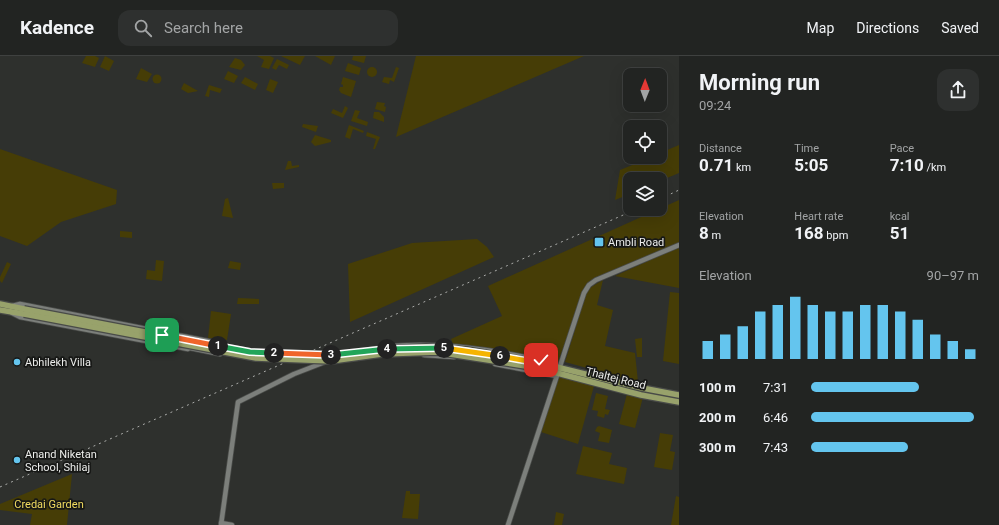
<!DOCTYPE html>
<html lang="en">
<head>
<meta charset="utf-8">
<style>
  :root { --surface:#222422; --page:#2e302f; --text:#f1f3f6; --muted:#a2a4a5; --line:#3f4140; --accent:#64c5ee }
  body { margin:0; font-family:Roboto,sans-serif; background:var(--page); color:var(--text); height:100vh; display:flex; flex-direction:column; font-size:15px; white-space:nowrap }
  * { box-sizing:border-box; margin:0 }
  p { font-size:13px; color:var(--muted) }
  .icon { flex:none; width:22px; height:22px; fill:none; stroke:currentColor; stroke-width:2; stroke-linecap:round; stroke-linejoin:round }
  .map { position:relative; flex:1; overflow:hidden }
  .sheet { display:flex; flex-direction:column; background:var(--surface); width:320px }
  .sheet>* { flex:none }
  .needle { width:26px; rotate:1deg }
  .fabs { position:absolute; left:623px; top:12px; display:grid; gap:8px }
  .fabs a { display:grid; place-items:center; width:44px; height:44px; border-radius:8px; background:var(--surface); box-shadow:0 4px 16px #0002,0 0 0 1px var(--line); font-size:20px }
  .pin { position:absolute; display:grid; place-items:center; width:34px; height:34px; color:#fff; margin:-17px; border-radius:8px; box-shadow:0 2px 6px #0006 }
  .km { position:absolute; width:20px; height:20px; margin:-10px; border-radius:50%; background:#222; color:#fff; font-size:11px; line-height:20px; text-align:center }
  .round { display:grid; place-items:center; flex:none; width:42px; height:42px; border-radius:12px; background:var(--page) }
  .headline { display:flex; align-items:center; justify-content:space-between; height:68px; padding:0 20px }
  h1 { font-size:22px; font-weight:700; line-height:30px }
  .stats { display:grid; grid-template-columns:repeat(3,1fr); gap:6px; height:68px; padding:4px 20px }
  .stats div { display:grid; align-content:center }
  .stats b { font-size:17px; font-weight:700 }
  .stats small { font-size:11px; font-weight:400 }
  .stats p { font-size:11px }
  .chart { height:112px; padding:8px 20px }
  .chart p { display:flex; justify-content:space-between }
  .chart svg { width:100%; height:72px; margin-top:4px; stroke:var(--accent); stroke-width:6 }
  ul { padding:0 20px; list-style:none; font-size:13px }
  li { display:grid; grid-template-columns:64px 48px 1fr; align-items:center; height:30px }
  li i { height:10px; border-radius:5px; background:var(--accent) }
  header { display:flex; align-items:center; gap:24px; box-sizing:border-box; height:56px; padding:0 20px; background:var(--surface); border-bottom:1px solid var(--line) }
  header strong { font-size:19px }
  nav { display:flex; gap:22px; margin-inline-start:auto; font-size:14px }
  .search { width:280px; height:36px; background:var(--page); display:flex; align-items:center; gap:10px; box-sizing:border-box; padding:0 14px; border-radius:12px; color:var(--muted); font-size:15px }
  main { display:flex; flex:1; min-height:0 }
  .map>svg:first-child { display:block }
  .green { fill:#463d06 }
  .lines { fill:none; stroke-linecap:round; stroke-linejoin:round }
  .minor-casing { stroke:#494b48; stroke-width:6 }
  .major-casing { stroke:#494b48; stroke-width:8 }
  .minor { stroke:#7c7f7b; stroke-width:4.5 }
  .major { stroke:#98a26b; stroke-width:5.5 }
  .rail { stroke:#acadab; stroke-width:1; stroke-dasharray:2 4; stroke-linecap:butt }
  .major-bridge-casing { stroke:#494b48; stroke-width:8; stroke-linecap:butt }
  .major-bridge { stroke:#98a26b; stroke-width:5.5 }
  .split-1-casing { stroke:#fff; stroke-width:8 }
  .split-2-casing { stroke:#fff; stroke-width:8 }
  .split-3-casing { stroke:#fff; stroke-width:8 }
  .split-4-casing { stroke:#fff; stroke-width:8 }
  .split-5-casing { stroke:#fff; stroke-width:8 }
  .split-6-casing { stroke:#fff; stroke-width:8 }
  .split-7-casing { stroke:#fff; stroke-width:8 }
  .split-1 { stroke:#f0652b; stroke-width:5 }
  .split-2 { stroke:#22a559; stroke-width:5 }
  .split-3 { stroke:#f0652b; stroke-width:5 }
  .split-4 { stroke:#22a559; stroke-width:5 }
  .split-5 { stroke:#22a559; stroke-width:5 }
  .split-6 { stroke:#f5b400; stroke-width:5 }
  .split-7 { stroke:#f5b400; stroke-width:5 }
  .poi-dot { fill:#64c5ee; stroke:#171816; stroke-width:1.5 }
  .labels { text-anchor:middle; stroke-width:3.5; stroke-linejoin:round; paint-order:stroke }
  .poi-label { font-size:11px; fill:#ecedeb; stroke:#171816; text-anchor:start }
  .street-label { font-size:11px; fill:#ecedeb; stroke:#171816 }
  .park-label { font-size:11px; fill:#f1db5f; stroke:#171816 }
</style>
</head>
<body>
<header>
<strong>Kadence</strong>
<div class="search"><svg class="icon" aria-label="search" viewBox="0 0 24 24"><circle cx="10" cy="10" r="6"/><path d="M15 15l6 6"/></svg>Search here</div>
<nav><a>Map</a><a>Directions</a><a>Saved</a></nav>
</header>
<main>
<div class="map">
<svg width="679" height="469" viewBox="0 0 679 469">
  <rect width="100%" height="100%" fill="#2e302d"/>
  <g class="green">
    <path d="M86,0h9l4,2 -4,9 -13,-4z"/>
    <path d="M105,0l9,5 -5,10 -9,-4z"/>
    <path d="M257,0h13l4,2 -5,11 -8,-2 3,-7z"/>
    <path d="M281,0h24l-5,9z"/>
    <path d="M315,0h20l-4,9z"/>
    <path d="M353,0h13l-2,7 -12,-3z"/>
    <path d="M416,0h168l-188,81z"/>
    <path d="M235,2l6,2 4,5 -4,5 -12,-3z"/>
    <path d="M277,3l12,6 -2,4 -8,-4 -3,5 -4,-2z"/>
    <path d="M348,7l13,5 -2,7 -14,-4z"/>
    <path d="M396,11l3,1 -5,14 -4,-2 -1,4 -7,-2 2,-5 8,1z"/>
    <circle cx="372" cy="16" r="5"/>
    <path d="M141,12l11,6 -5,8 -11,-3z"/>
    <path d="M228,15l10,5 -4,7 -10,-4z"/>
    <circle cx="157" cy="23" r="4.5"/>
    <path d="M245,21l13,7 -3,6 -14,-7z"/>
    <path d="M343,21l13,4 -5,16 -10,-4 -2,-3 1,-3h3v-2l-2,-1z"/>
    <path d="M270,23l8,3 -5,11 -7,-3z"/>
    <path d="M184,27l14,8 -10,2 -7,-4z"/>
    <path d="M209,29l13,4 -2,4 -10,-3 -1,7 -4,-1z"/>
    <path d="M377,46l8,1 -1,3 2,1 -1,5 -10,-3z"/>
    <path d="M345,50l3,2 -5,10 -12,-5 2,-4 9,4z"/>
    <path d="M355,54l5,1 -3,7 11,4 -1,4 -16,-5z"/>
    <path d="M374,56h5l5,5v5l-11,-4z"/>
    <path d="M303,68l15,2 -2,6 -14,-5z"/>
    <path d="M349,69l15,6 -1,2 -10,-4 -3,10 -5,-2z"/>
    <path d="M367,76l13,5 -5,12h-2l3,-10 -10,-3z"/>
    <path d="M315,79l16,5v2l-16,4 -4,-4z"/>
    <path d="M679,89v28l-19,8v-2h-30v15l-15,6 5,-30 32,-13h8v-4z"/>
    <path d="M0,93l117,41 -1,14 -55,18 -34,24 -27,-10z"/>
    <path d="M288,105h3l1,5 7,-1v2l-14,3z"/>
    <path d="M272,127h12v5l-11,1z"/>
    <path d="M228,142l5,20 -11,-2 3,-17z"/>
    <path d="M679,144v44l-83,36 -12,13 -26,69 -105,-18 -2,-5 51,-23 -14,-30z"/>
    <path d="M120,175l12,1v6l-12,-1z"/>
    <path d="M477,183l10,8 7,10 -144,65 -2,-58 64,-21z"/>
    <path d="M679,191v41l-64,-12z"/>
    <path d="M156,204l8,1 -2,20 -16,-2 1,-9 8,1z"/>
    <path d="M230,205l11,2 -1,7 -12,-2z"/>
    <path d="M7,206l4,2 -9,19 -2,-2v-4z"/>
    <path d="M603,224l-6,25 16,5 -8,36 30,7 3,29 -73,-20 21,-68 5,-7z"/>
    <path d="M670,236l9,1v71l-16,-3z"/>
    <path d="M238,242l21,1v5h-22z"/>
    <path d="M211,255l20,3 -4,26 -19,-2z"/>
    <path d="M642,282v19h-5l-2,-18z"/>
    <path d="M558,320l36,10 -16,58 -37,-12z"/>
    <path d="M596,337l12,3 -3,13 5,1 -2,5 -3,-1 -1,4 -7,-2 1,-5 -6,-1z"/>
    <path d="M627,338l16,3 -8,31 -16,-4z"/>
    <path d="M599,370l13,4 -3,13 -11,-2 2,-8 -5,-2 2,-4z"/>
    <path d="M660,377l13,2 -3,16 5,1 -3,18 -18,-3z"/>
    <path d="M583,390l29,7 -3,11 18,4 -3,16 -48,-10z"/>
    <path d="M72,418l-5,51h-37l2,-11 -32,-4v-6z"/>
    <path d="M406,435h4v3h10l-2,25 -16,-1z"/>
    <path d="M676,440l3,1v28h-8z"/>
    <path d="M556,456l8,2 -2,11h-8z"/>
  </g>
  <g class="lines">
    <defs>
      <g id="minor">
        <path d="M12,250l8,-2 203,40 -3,10 -30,-6"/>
        <path d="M12,257l8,4 168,32 3,-3"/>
        <path d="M394,290c50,-4 98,4 147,14l5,3"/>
        <path d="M424,299l30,2"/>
        <path d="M495,308l61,12"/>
        <path d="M221,467l11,2"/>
        <path d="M221,469l17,-123 56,-28 31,-12"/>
        <path d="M508,469l76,-232 5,-8 7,-5 83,-35"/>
      </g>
      <g id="major">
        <path d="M0,248l24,5"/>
        <path d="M0,254l24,4"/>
        <path d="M540,307l102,25 37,7"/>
        <path d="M538,312l103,27 38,7"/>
      </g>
    </defs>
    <use href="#minor" class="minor-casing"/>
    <use href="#major" class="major-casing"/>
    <use href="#minor" class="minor"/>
    <use href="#major" class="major"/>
    <g class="rail">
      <path d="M660,143l19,-9"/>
      <path d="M0,431l637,-278"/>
    </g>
    <defs>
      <g id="major-bridge">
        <path d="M24,253l226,43 94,3 37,-6 45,-2 41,3 73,13"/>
        <path d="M24,258l232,44 75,3 51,-7 55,-2 101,16"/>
      </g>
    </defs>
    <use href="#major-bridge" class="major-bridge-casing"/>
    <use href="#major-bridge" class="major-bridge"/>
  </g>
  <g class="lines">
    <defs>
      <path id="split-1" d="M162,279l56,11"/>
      <path id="split-2" d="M218,290l32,6 24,1"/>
      <path id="split-3" d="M274,297l57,2"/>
      <path id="split-4" d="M331,299l56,-6"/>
      <path id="split-5" d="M387,293l57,-1"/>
      <path id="split-6" d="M444,292l56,8"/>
      <path id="split-7" d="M500,300l50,9 -9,-5"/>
    </defs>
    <use href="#split-1" class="split-1-casing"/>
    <use href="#split-2" class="split-2-casing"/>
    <use href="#split-3" class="split-3-casing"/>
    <use href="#split-4" class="split-4-casing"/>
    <use href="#split-5" class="split-5-casing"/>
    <use href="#split-6" class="split-6-casing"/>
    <use href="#split-7" class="split-7-casing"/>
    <use href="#split-1" class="split-1"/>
    <use href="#split-2" class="split-2"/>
    <use href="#split-3" class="split-3"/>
    <use href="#split-4" class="split-4"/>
    <use href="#split-5" class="split-5"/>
    <use href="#split-6" class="split-6"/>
    <use href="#split-7" class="split-7"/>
  </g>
  <g class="poi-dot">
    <rect x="594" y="181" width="10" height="10" rx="2"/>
    <circle cx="17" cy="306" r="4"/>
    <circle cx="17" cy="404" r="4"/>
  </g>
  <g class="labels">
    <g class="poi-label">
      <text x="608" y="190">Ambli Road</text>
      <text x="25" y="310">Abhilekh Villa</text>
      <text x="25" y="402">Anand Niketan<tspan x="25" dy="13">School, Shilaj</tspan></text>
    </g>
    <g class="street-label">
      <text transform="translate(616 322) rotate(14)" y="4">Thaltej Road</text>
    </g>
    <g class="park-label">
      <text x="49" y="452">Credai Garden</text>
    </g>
  </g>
</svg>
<div class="fabs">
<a><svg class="needle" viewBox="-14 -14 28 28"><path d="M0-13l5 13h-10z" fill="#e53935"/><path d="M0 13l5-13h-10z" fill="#a2a4a5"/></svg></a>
<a><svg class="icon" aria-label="locate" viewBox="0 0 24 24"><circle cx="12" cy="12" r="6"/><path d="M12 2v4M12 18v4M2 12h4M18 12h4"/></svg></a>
<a><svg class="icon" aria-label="layers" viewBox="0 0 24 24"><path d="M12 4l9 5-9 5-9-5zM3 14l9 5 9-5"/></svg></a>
</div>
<div class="pin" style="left:162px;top:279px;background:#1e9e55"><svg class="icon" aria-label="arrive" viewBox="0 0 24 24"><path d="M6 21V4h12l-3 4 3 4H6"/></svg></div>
<div class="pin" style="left:541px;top:304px;background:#d93025"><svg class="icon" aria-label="check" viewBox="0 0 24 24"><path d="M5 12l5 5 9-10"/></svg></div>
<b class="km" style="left:218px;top:290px">1</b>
<b class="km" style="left:274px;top:297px">2</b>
<b class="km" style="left:331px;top:299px">3</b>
<b class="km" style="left:387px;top:293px">4</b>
<b class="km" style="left:444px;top:292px">5</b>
<b class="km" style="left:500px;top:300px">6</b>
</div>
<section class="sheet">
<div class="headline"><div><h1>Morning run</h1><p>09:24</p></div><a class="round"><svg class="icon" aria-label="share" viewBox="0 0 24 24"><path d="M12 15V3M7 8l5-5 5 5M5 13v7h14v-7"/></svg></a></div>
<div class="stats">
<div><p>Distance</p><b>0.71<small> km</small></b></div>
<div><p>Time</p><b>5:05</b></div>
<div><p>Pace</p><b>7:10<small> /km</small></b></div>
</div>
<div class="stats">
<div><p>Elevation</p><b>8<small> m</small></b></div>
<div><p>Heart rate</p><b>168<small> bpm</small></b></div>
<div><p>kcal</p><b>51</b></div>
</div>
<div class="chart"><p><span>Elevation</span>90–97 m</p>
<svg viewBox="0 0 160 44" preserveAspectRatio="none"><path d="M5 44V33M15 44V29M25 44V24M35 44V15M45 44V11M55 44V6M65 44V11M75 44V15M85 44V15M95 44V11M105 44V11M115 44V15M125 44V20M135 44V29M145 44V33M155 44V38"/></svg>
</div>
<ul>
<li><b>100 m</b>7:31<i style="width:64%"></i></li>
<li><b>200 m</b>6:46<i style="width:97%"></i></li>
<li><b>300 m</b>7:43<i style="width:58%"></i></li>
</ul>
</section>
</main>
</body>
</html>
